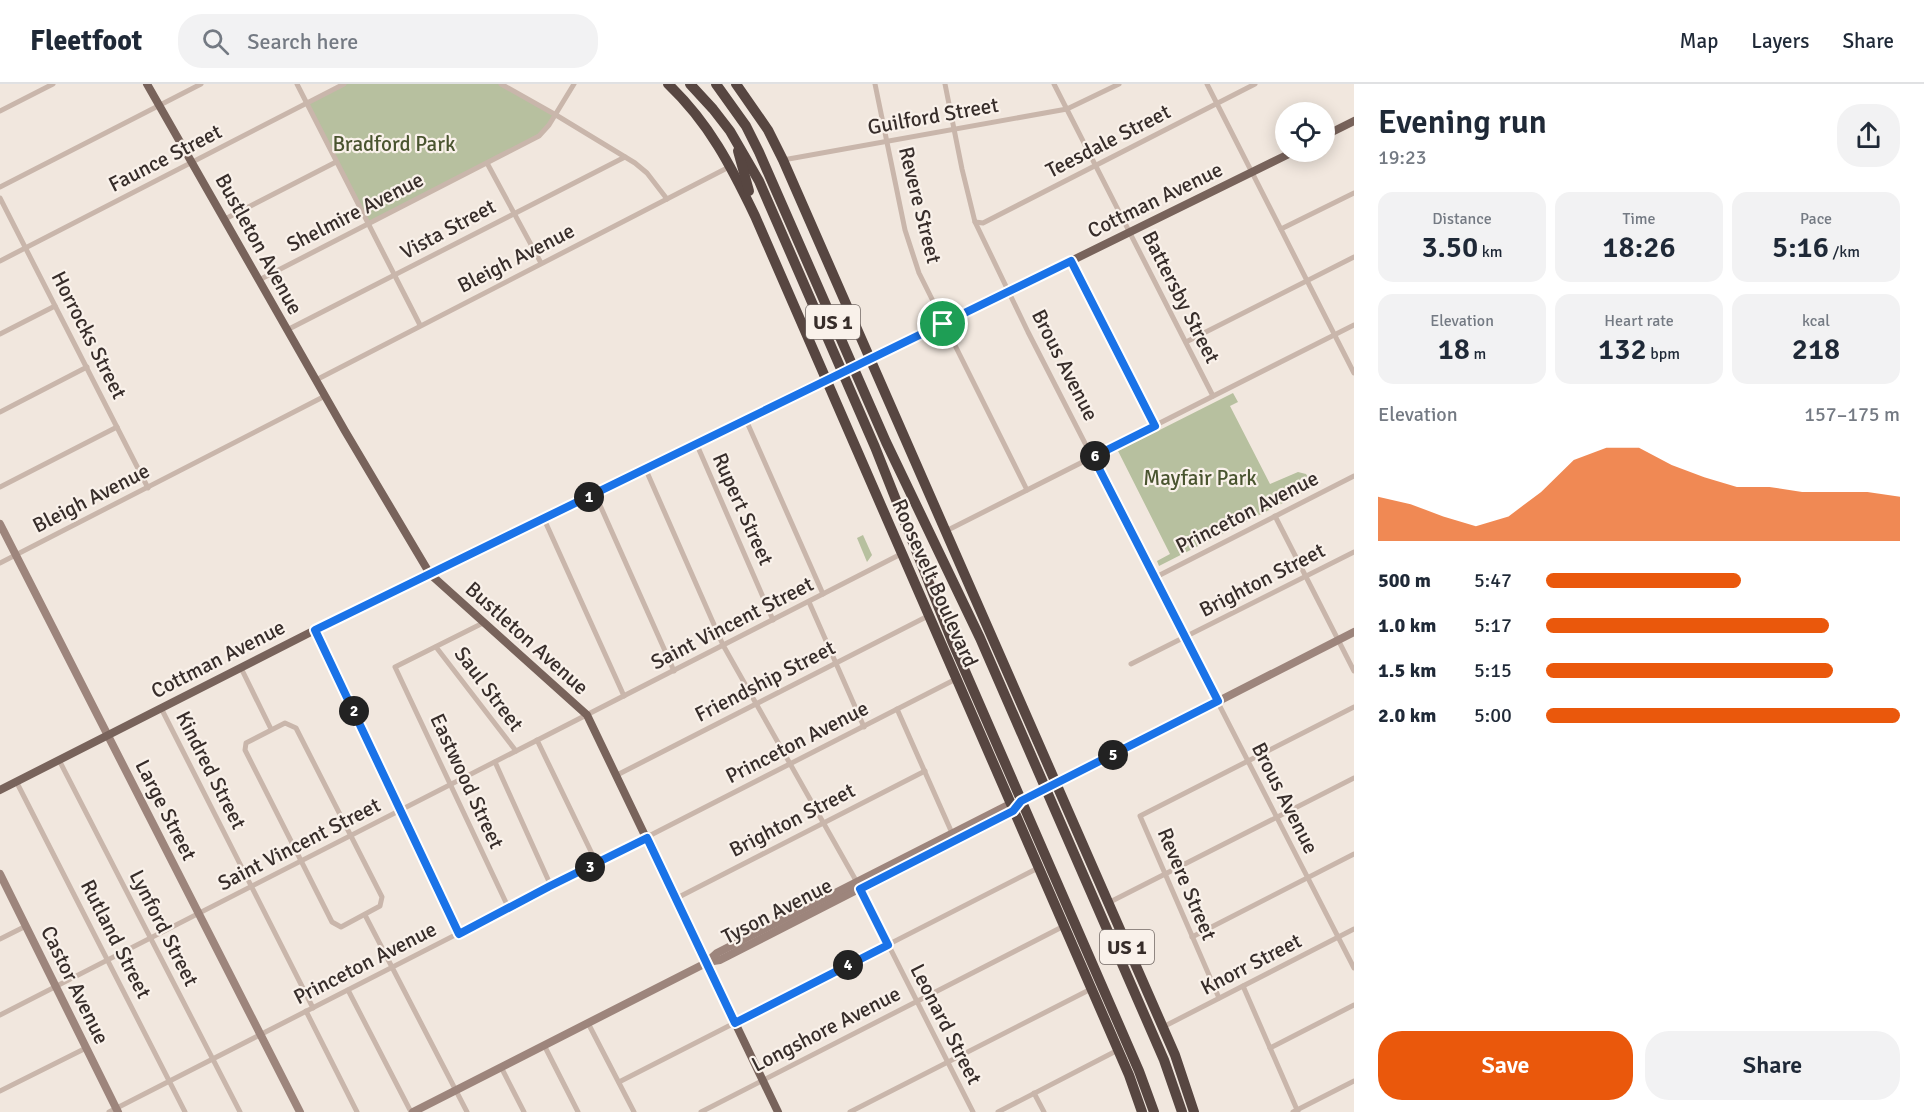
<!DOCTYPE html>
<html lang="en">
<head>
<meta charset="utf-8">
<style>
  :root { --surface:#fff; --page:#f2f2f3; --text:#1f2937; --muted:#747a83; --line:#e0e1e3; --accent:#ea580c }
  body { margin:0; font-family:Signika,sans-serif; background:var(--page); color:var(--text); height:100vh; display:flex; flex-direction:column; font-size:22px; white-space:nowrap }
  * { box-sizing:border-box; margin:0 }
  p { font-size:20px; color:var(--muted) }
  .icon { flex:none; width:33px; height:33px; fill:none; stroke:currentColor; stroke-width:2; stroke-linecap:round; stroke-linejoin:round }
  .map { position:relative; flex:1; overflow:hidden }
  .details { display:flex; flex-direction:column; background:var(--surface); width:570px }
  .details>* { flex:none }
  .tools { position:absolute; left:1275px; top:18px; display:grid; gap:12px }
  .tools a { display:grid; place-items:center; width:60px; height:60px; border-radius:50%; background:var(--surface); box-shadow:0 3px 15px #0003; font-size:30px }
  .pin { position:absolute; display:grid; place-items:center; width:51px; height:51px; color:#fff; margin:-26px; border:3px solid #fff; border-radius:50%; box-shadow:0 2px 6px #0007 }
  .km { position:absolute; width:30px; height:30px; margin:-15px; border-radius:50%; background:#222; color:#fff; font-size:16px; line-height:30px; text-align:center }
  .round { display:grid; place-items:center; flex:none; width:63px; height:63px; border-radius:24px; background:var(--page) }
  .overview { display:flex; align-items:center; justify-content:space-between; height:102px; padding:0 24px }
  h1 { font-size:33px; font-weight:600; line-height:45px }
  .figures { display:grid; grid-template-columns:repeat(3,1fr); gap:9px; height:102px; padding:6px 24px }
  .figures div { display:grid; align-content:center; border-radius:15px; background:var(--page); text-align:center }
  .figures b { font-size:30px; font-weight:600 }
  .figures small { font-size:16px; font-weight:400 }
  .figures p { font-size:16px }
  .chart { height:168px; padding:12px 24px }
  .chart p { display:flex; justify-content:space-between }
  .chart svg { width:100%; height:108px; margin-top:6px; fill:var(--accent); opacity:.7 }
  .action { display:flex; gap:12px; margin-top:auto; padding:12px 24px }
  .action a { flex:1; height:69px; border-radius:24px; background:var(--accent); color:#fff; font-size:24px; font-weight:600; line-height:69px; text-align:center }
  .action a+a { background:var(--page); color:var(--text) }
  ul { padding:0 24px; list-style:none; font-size:20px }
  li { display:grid; grid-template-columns:96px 72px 1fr; align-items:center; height:45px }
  li i { height:15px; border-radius:8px; background:var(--accent) }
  header { display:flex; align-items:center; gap:36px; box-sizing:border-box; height:84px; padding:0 30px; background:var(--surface); border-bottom:2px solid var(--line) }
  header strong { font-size:28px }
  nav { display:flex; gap:33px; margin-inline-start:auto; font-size:21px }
  .search { width:420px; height:54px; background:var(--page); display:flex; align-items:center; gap:15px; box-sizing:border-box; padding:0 21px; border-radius:24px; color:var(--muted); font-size:22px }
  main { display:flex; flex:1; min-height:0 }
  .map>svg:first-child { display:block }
  .green { fill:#b7c09f }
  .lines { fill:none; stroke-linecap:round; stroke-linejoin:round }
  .street { stroke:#c9b6ab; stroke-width:5 }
  .secondary { stroke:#9d857c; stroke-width:8 }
  .primary { stroke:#78635b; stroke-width:8 }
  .highway { stroke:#574641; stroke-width:10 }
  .primary-bridge { stroke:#78635b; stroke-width:8 }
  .route-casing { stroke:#fff; stroke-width:12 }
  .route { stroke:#1a73e8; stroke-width:8 }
  .labels { text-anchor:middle; stroke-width:4.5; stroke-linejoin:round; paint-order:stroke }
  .shield { fill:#f9f1ea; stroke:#716864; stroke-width:1.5 }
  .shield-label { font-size:20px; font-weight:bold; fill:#372d2a }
  .street-label { font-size:21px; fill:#372d2a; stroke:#f9f1ea }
  .park-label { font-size:21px; fill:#49542f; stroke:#f9f1ea }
</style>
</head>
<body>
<header>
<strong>Fleetfoot</strong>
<div class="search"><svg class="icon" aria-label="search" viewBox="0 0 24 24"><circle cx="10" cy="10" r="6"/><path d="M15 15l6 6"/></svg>Search here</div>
<nav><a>Map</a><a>Layers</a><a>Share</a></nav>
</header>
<main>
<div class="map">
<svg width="1354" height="1028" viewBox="0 0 1354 1028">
  <rect width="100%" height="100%" fill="#f1e7de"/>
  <g class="green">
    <path d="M344,0h157l55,31 -17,21 -171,87 -61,-120z"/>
    <path d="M1233,309l5,9 -8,4 40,78 28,-12 8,2 8,13 -155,79 -2,-5 13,-7 -52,-103z"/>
    <path d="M863,451l9,20 -5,7 -10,-24z"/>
  </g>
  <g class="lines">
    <g class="street">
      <path d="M297,0l123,241"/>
      <path d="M501,0l55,31 79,48 12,10 20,26"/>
      <path d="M875,0l30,146 14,43 108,217"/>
      <path d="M945,0l17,85 13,53 53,110 326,636"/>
      <path d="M1054,0l159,312"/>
      <path d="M1207,0l147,289"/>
      <path d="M0,27l53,-27"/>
      <path d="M783,76l284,-51 52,-25"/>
      <path d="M487,79l54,100"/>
      <path d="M0,103l201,-103"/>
      <path d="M0,114l148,290"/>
      <path d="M225,135l111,-57"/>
      <path d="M975,138l8,1 272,-139"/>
      <path d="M1281,145l73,-36"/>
      <path d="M0,177l344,-177"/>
      <path d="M1071,177l84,165"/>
      <path d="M259,196l280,-144 10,-11 25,-41"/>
      <path d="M287,246l338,-173"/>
      <path d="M0,250l55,-28"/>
      <path d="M1186,258l168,-85"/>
      <path d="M316,296l413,-213"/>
      <path d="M0,328l87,-45"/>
      <path d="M746,336l77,174"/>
      <path d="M697,361l76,175"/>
      <path d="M646,386l77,175 131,232 119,235"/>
      <path d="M0,403l117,-60"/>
      <path d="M595,410l79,177"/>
      <path d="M1275,432l79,155"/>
      <path d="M544,435l80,177"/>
      <path d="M946,447l408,-206"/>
      <path d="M0,479l325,-167"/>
      <path d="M1154,494l200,-102"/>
      <path d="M809,518l55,125"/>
      <path d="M483,539l-88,44 114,242"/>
      <path d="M315,546l144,304"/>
      <path d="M436,563l80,104"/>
      <path d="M1131,580l223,-112"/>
      <path d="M241,584l30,61"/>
      <path d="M161,624l152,300"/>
      <path d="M897,625l55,124"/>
      <path d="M285,639l11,5 86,169 -2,9 -39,21 -9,-5 -87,-172 1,-7z"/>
      <path d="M537,656l60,124"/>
      <path d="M59,676l181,352"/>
      <path d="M495,678l56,124"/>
      <path d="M617,691l311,-159"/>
      <path d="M16,697l169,331"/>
      <path d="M675,815l250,-128"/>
      <path d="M1108,819l246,-125"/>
      <path d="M365,831l102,197"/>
      <path d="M1192,853l162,-83"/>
      <path d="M0,855l26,-13"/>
      <path d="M1243,902l55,126"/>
      <path d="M348,906l63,122"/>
      <path d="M1219,914l-79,-182 214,-109"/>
      <path d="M306,927l51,101"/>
      <path d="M0,931l901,-461"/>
      <path d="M588,939l46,89"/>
      <path d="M1163,943l191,-98"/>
      <path d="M544,961l34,67"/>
      <path d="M1270,964l84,-43"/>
      <path d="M501,983l23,45"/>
      <path d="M619,998l419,-214"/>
      <path d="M0,1007l86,-43"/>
      <path d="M1034,1009l10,19"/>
      <path d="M109,1028l847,-433"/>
      <path d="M701,1028l363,-186"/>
      <path d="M850,1028l241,-123"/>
      <path d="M998,1028l120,-62"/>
      <path d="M1293,1028l61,-31"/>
    </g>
    <g class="secondary">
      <path d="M0,440l300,588"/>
      <path d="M0,790l118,238"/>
      <path d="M707,878l13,-2 295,-151"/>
      <path d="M413,1028l293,-149 11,-10 293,-149 11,-2 333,-170"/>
    </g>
    <g class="primary">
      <path d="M147,0l198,347 85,143 157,141 191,397"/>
      <path d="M1324,52l30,-15"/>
      <path d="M859,281l434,-213"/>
      <path d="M0,706l315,-160 522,-255"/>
    </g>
    <g class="highway">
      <path d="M668,0c41,39 63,82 87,132l374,859 13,37"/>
      <path d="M690,0l23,25 17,22 29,50 116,266 77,194 187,430 15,41"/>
      <path d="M716,0l30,42 13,26 127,290 94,196 184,422 18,52"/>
      <path d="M736,0l32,46 15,30 392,895 19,57"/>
      <path d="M738,67l11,40"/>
    </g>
    <path class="primary-bridge" d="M837,291l22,-10"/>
  </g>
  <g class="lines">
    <defs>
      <path id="route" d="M1071,177l84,165 -62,31 125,244 -197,100 -8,10 -153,78 28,56 -153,78 -88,-185 -97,48 -91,48 -144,-304z"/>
    </defs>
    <use href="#route" class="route-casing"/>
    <use href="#route" class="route"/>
  </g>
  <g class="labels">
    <g class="shield">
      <rect x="806" y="221" width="54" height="34" rx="4.5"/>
      <rect x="1100" y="846" width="54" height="34" rx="4.5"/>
    </g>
    <g class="shield-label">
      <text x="833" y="245">US 1</text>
      <text x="1127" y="870">US 1</text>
    </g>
    <g class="street-label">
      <text transform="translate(933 32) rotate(-10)" y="7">Guilford Street</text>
      <text transform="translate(1108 57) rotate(-27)" y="7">Teesdale Street</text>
      <text transform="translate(165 74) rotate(-27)" y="7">Faunce Street</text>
      <text transform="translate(1155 116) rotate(-26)" y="7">Cottman Avenue</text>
      <text transform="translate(920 121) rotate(76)" y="7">Revere Street</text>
      <text transform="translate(355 128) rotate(-27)" y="7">Shelmire Avenue</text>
      <text transform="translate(448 145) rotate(-28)" y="7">Vista Street</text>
      <text transform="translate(259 160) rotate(61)" y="7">Bustleton Avenue</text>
      <text transform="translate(516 174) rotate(-27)" y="7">Bleigh Avenue</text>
      <text transform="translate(1181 213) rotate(63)" y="7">Battersby Street</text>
      <text transform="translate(89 251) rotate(63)" y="7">Horrocks Street</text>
      <text transform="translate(1065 281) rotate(63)" y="7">Brous Avenue</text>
      <text transform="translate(91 414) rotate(-27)" y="7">Bleigh Avenue</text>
      <text transform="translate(743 425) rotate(66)" y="7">Rupert Street</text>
      <text transform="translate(1247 428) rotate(-27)" y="7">Princeton Avenue</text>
      <text transform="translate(1262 496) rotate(-27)" y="7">Brighton Street</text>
      <text transform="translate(935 499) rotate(66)" y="7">Roosevelt Boulevard</text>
      <text transform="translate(732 539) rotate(-27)" y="7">Saint Vincent Street</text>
      <text transform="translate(527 554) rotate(42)" y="7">Bustleton Avenue</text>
      <text transform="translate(218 575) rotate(-27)" y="7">Cottman Avenue</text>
      <text transform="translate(765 597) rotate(-27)" y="7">Friendship Street</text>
      <text transform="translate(489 605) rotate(53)" y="7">Saul Street</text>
      <text transform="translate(797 658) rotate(-27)" y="7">Princeton Avenue</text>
      <text transform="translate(211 686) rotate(63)" y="7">Kindred Street</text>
      <text transform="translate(467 697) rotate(65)" y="7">Eastwood Street</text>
      <text transform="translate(1285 714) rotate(63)" y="7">Brous Avenue</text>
      <text transform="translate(166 726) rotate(63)" y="7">Large Street</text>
      <text transform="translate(792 736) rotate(-27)" y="7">Brighton Street</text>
      <text transform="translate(299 760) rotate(-27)" y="7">Saint Vincent Street</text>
      <text transform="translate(1187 800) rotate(67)" y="7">Revere Street</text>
      <text transform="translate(777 827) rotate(-27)" y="7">Tyson Avenue</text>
      <text transform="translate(164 844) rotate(63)" y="7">Lynford Street</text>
      <text transform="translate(116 855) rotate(63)" y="7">Rutland Street</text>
      <text transform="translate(365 879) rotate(-27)" y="7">Princeton Avenue</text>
      <text transform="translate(1251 880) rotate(-27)" y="7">Knorr Street</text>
      <text transform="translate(75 901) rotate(64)" y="7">Castor Avenue</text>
      <text transform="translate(946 940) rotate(63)" y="7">Leonard Street</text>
      <text transform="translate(826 945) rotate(-27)" y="7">Longshore Avenue</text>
    </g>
    <g class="park-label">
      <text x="394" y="67">Bradford Park</text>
      <text x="1200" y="401">Mayfair Park</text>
    </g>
  </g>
</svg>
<div class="tools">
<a><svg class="icon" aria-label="locate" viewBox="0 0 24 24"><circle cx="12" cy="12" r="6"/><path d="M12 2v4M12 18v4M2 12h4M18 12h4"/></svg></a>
</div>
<div class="pin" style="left:943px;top:240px;background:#1e9e55"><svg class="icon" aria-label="arrive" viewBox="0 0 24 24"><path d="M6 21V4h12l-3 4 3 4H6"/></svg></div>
<b class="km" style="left:589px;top:413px">1</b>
<b class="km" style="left:354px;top:627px">2</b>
<b class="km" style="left:590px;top:783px">3</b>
<b class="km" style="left:848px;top:881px">4</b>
<b class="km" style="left:1113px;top:671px">5</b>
<b class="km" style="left:1095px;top:372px">6</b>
</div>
<section class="details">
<div class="overview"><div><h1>Evening run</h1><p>19:23</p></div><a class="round"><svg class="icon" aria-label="share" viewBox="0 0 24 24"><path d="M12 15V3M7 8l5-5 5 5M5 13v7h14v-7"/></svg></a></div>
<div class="figures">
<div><p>Distance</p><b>3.50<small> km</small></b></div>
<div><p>Time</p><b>18:26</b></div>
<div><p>Pace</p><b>5:16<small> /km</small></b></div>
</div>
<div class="figures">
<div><p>Elevation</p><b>18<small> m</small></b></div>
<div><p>Heart rate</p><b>132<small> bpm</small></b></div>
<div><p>kcal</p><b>218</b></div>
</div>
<div class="chart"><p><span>Elevation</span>157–175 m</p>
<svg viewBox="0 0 160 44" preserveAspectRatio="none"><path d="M0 44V26L10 29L20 34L30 38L40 34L50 24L60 11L70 6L80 6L90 13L100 18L110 22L120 22L130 24L140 24L150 24L160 26V44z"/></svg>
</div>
<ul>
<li><b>500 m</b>5:47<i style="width:55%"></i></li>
<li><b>1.0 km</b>5:17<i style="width:80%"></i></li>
<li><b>1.5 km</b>5:15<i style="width:81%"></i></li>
<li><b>2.0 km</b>5:00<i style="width:100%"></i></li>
</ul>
<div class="action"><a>Save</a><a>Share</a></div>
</section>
</main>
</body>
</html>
